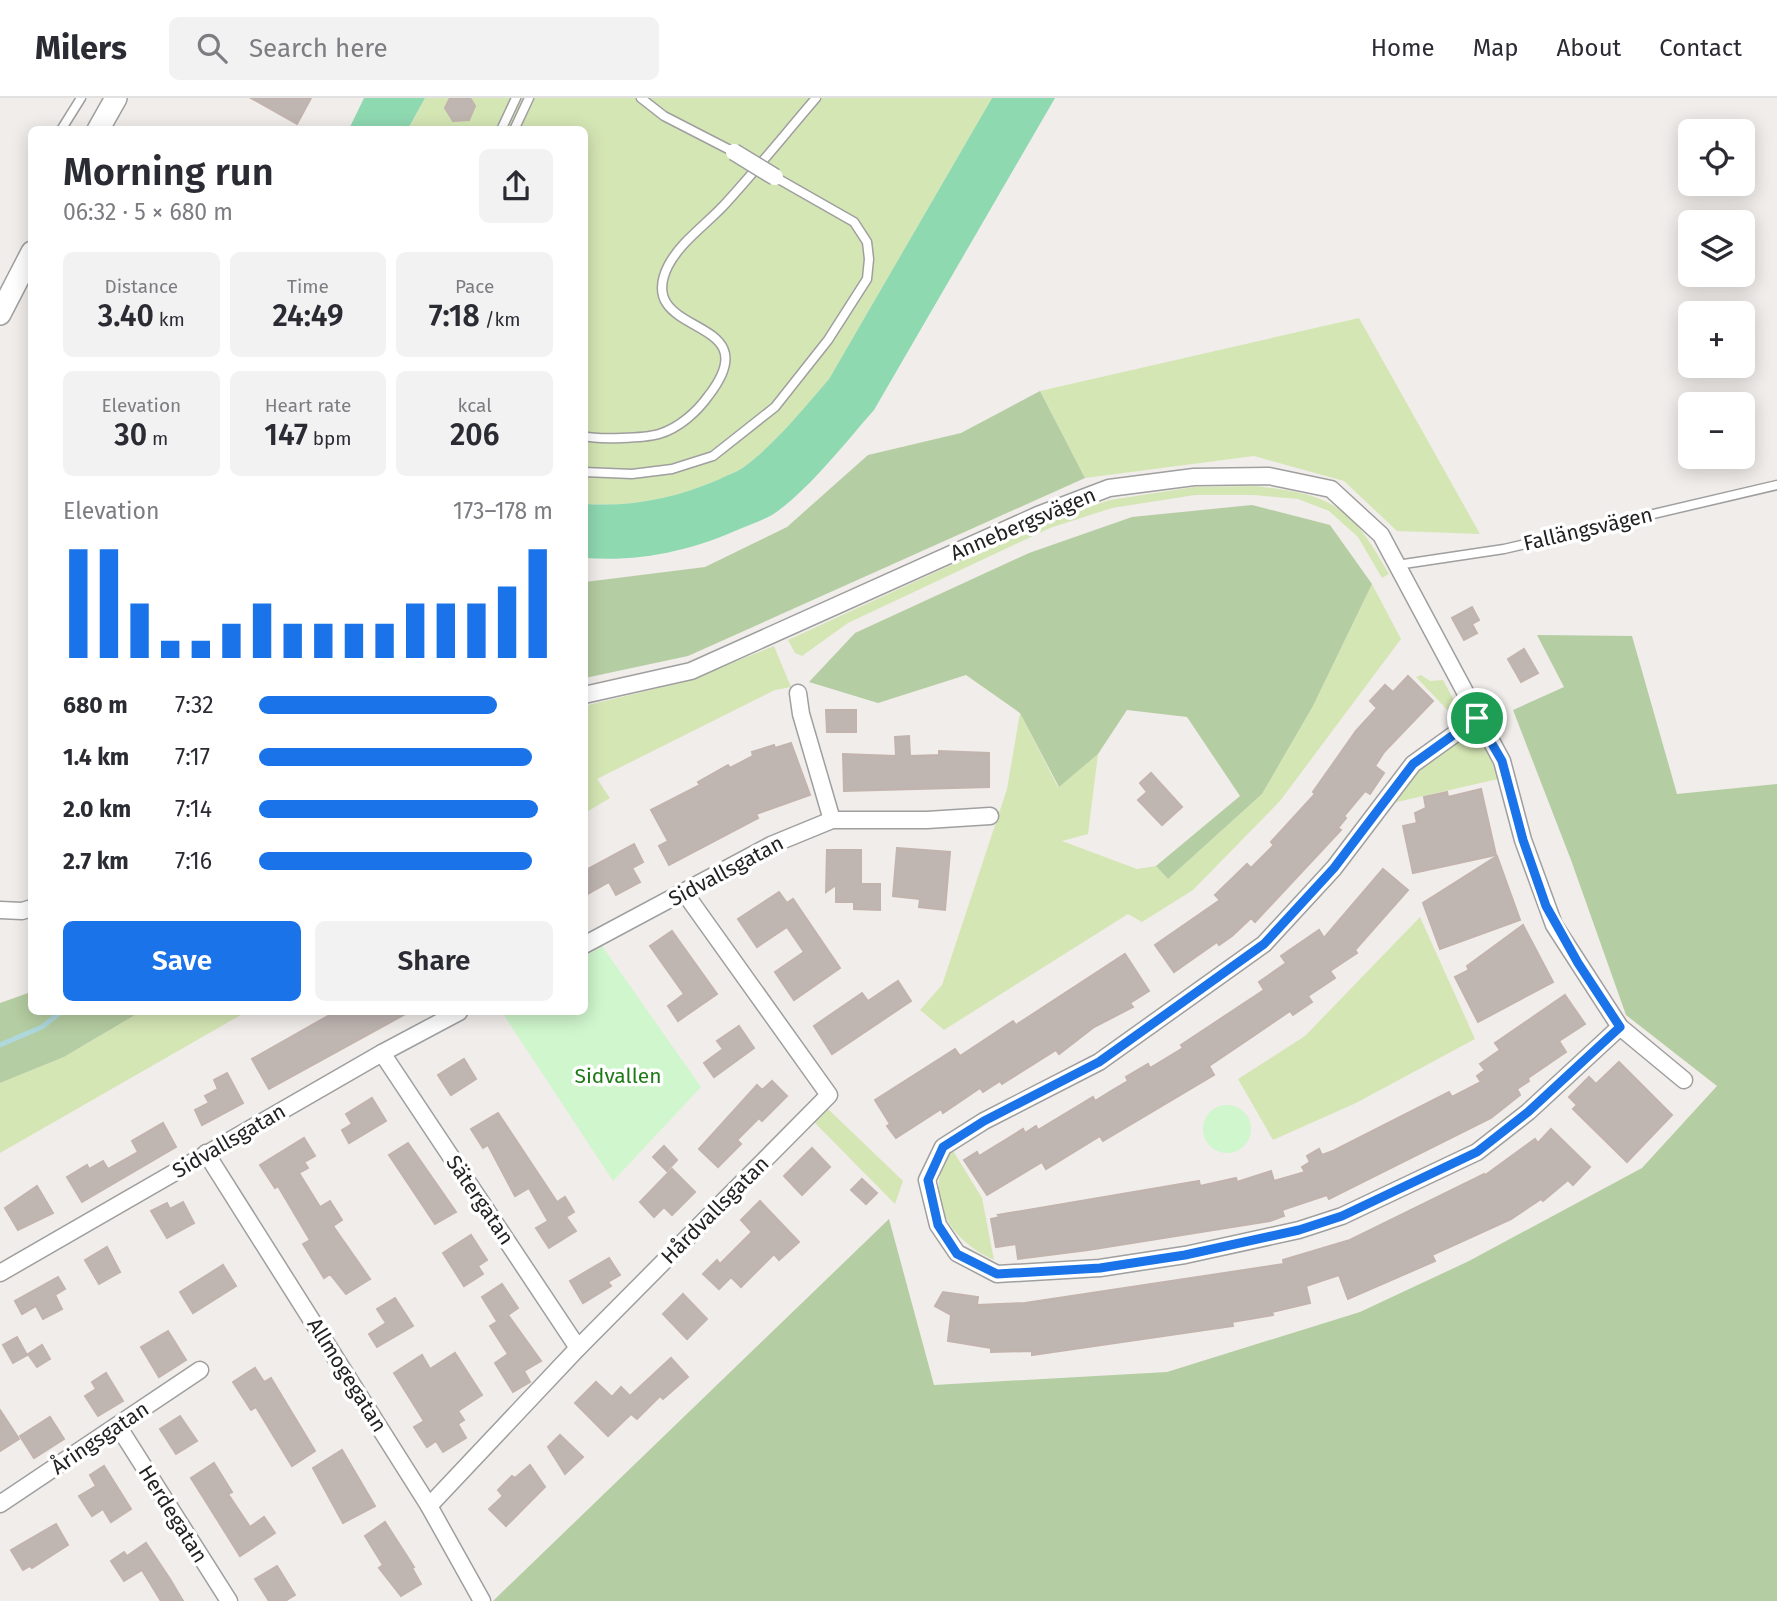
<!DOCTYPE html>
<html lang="en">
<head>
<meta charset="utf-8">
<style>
  :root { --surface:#fff; --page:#f2f2f3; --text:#2b2b33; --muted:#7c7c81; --line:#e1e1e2; --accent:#1a73e8 }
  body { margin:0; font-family:"Fira Sans",sans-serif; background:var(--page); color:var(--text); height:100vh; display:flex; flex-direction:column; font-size:26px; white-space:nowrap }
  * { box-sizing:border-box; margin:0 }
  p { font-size:23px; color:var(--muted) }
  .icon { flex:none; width:38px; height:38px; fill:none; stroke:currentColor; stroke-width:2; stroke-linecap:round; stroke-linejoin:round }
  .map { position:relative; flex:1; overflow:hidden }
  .drawer { position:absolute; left:28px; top:28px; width:560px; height:889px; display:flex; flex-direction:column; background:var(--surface); border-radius:10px; box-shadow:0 4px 18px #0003 }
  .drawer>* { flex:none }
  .tools { position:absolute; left:1678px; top:21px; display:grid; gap:14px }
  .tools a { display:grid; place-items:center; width:77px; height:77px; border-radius:10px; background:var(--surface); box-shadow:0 4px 18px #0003; font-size:35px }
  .pin { position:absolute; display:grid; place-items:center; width:60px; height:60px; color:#fff; margin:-30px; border:4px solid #fff; border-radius:50%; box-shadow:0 2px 7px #0007 }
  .round { display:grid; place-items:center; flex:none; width:74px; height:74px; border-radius:10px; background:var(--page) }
  .overview { display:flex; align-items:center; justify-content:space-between; height:119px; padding:0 35px }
  h1 { font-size:38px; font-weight:600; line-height:52px }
  .metrics { display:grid; grid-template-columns:repeat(3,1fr); gap:10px; height:119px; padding:7px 35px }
  .metrics div { display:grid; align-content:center; border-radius:10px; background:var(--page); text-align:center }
  .metrics b { font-size:30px; font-weight:600 }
  .metrics small { font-size:19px; font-weight:400 }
  .metrics p { font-size:19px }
  .chart { height:196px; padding:14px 35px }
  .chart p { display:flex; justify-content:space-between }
  .chart svg { width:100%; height:126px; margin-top:7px; stroke:var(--accent); stroke-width:6 }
  .primary-button { display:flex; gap:14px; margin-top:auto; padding:14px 35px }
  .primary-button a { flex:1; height:80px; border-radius:10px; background:var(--accent); color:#fff; font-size:28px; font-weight:600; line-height:80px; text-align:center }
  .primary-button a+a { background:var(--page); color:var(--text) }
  ul { padding:0 35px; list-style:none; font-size:23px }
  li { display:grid; grid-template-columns:112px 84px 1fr; align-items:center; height:52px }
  li i { height:18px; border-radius:9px; background:var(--accent) }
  header { display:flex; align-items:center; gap:42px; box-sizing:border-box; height:98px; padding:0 35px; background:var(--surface); border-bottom:2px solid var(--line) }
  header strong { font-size:33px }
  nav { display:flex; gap:38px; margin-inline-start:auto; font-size:24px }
  .search { width:490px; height:63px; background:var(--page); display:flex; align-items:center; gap:18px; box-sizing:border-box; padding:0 24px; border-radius:10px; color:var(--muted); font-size:26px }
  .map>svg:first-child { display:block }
  .grass { fill:#d5e6b5 }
  .forest { fill:#b5cda2 }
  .park { fill:#cff6cc }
  .pitch { fill:#8fd9b1 }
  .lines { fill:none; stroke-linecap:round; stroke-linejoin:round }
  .stream { stroke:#aed8db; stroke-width:5 }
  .building { fill:#bfb6b2; stroke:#c2b3ad; stroke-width:2 }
  .service-casing { stroke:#9f9f9f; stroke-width:11 }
  .minor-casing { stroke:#9f9f9f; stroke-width:19 }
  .tertiary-casing { stroke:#9f9f9f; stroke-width:24 }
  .service { stroke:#fff; stroke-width:8 }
  .minor { stroke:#fff; stroke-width:16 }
  .tertiary { stroke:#fff; stroke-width:21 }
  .minor-bridge-casing { stroke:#9f9f9f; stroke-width:19; stroke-linecap:butt }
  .minor-bridge { stroke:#fff; stroke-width:16 }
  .route-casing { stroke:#fff; stroke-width:14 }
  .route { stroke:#1a73e8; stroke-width:9 }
  .labels { text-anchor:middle; stroke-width:7; stroke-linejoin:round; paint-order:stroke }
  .street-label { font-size:21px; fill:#222; stroke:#fff }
  .park-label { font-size:21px; fill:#1d7a16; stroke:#fff }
</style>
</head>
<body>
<header>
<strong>Milers</strong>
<div class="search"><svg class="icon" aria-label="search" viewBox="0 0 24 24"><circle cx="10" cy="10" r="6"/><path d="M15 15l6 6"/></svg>Search here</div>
<nav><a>Home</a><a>Map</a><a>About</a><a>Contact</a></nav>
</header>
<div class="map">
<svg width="1777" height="1503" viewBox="0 0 1777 1503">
  <rect width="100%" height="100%" fill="#f1edea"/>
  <g class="grass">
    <path d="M425,0h567l-163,281c-26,30 -53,64 -85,88 -7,5 -17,8 -24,12 -44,19 -87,28 -135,25l-1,-374h-176z"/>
    <path d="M1359,220l121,216 -83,-3 -53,-50 -90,-25 -169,22 -45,-87z"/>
    <path d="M1255,388c78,9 95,19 134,88l-7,4 -24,-41 -29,-26 -31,-12 -44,-4h-59l-83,13 -62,20 -202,95 -46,33 -7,-3 -7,-13 259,-119 63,-21 84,-13z"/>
    <path d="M1372,486l29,55 -121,162 -87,89 -51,32 -14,-8 -184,116 -24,-20 22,-25 65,-196 13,-76 38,74 40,-33 -10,80 -26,7 75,28 19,-3 12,13 94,-85 51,-88z"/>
    <path d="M774,548l17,41 -16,3 -178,89 13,19 -25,15 -1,-107 100,-24z"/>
    <path d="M1421,577l9,6 13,-1 17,31 -4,8 -40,-42z"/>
    <path d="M1461,642l26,8 11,31 -101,23 -1,-5 24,-31z"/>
    <path d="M1420,819l55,122 -119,64 -83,37 -35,-61 67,-43z"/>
    <path d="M140,914h106l-246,141v-70l64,-26z"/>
    <path d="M828,1011l75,72 -8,23 -80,-81z"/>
    <path d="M952,1051l30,49 12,62c-45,-20 -74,-65 -42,-111z"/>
  </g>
  <g class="forest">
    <path d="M1040,293l45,87 -397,178 -103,22v-96l120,-15 82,-40 81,-72 93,-22z"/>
    <path d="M1252,407l78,20 42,59 -59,122 -51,88 -94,85 -12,-13 84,-70 -53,-79 -60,-7 -29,44 -39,33 -39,-74 -54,-38 -88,28 -69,-21 46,-49 174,-80 103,-36z"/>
    <path d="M1537,537l95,1 45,158 100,-10v817h-1284l396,-382 45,166 233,-13 193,-60 109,-51 173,-93 75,-82 -91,-71 -55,-155 -58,-150 51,-23z"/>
    <path d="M31,894l1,20h108l-76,45 -64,26v-80z"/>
  </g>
  <g class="park">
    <path d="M602,848l99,141 -88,94 -111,-169h82l1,-56z"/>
    <circle cx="1227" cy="1031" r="24"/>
  </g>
  <g class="pitch">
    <path d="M364,0h61l-17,31h-59z"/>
    <path d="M992,0h63l-181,312c-29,33 -67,82 -102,105 -9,5 -21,9 -30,13 -51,23 -102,34 -157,30v-54c48,3 91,-6 135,-25 7,-4 17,-7 24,-12 32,-24 59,-58 85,-88z"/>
  </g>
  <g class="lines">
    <path class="stream" d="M0,947l42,-18 19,-15"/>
  </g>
  <g class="building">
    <path d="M251,0h60l-14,26z"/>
    <path d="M450,0h20l5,8 -6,14 -16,1 -8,-13z"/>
    <path d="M1472,509l7,13 -7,4 5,9 -13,7 -12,-22z"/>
    <path d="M1524,551l14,24 -17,9 -13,-23z"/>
    <path d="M1408,578l25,25 -49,51 -9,14 9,7 -14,21 -5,-3 -21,25 2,2 -8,10 3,2 -86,92 -4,-4 -19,18 -13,9 -2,-3 -43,30 -19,-27 65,-45 -5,-5 32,-31 4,4 23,-23 -3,-3 44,-48 -2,-2 43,-61 21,-23 -7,-7 15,-16 8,7z"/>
    <path d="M826,612h30v22h-29z"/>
    <path d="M909,638l1,20 29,-1v-4l50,2v34l-145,4 -1,-37 53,2 -1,-19z"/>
    <path d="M791,645l19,52 -54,19 2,4 -89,47 -10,-19 9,-5 -17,-31 49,-25 -2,-3 30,-17 2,3 23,-12 -1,-4 22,-7 1,3z"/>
    <path d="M1151,675l31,34 -20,18 -24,-25 9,-8 -7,-9z"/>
    <path d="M1481,691l15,66 -83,18 -10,-47 14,-3 -2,-10 11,-5 -2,-11 23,-5 1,5z"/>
    <path d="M634,746l9,18 -11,6 8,14 -24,13 -7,-13 -25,14v-25z"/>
    <path d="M897,750l53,4 -5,58 -26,-3 1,-8 -27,-3z"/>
    <path d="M827,752h34v34h19v26l-26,-1v-7h-18v-17l-10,7z"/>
    <path d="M1497,758l23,64 -80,29 -17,-46z"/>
    <path d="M1383,771l25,21 -53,60 2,3 -27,18 5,7 -27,18 4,6 -19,13 -3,-4 -81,55 5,9 -111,66 -3,-5 -54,33 -4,-7 -55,33 -23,-35 13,-8 2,4 44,-27 2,4 11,-7 2,4 55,-33 2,4 16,-10 17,-10 -2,-4 22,-13 2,4 33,-20 -2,-3 83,-55 -5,-8 27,-19 -5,-7 38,-26 5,8z"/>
    <path d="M779,794l8,11 6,-4 47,69 -46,32 -19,-28 29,-20 -17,-25 -30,20 -19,-28z"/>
    <path d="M1523,827l30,57 -75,40 -23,-45 14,-7 -2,-4z"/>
    <path d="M672,833l45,63 -39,27 -10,-15 16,-12 -34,-48z"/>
    <path d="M1125,856l24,37 -19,12 3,4 -39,20 -35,27 -3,-4 -54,34 -2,-3 -17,11 -3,-4 -37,25 -2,-4 -45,29 -9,-12 3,-2 -15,-24 80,-51 5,7 53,-35 3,4z"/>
    <path d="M898,883l13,20 -79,53 -18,-28 48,-33 6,8z"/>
    <path d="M1565,897l20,29 -26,17 7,11 -38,26 1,3 -12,8 3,6 -29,23 -162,81 -2,-4 -45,15 2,6 -14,5 -182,29 -70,9 -2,-15 -20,3 -5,-28 9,-2 -2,-2 201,-34 1,5 36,-8 1,4 34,-11 3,10 31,-9 -3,-5 8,-5 -3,-6 12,-7 3,6 11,-4 116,-59 3,5 29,-15 -4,-6 8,-6 -5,-6 20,-14 -5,-7z"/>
    <path d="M335,914h74l-140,77 -17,-30z"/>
    <path d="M739,928l15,22 -40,29 -10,-14 19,-14 -6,-8z"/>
    <path d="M464,961l12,20 -25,16 -13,-20z"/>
    <path d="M1619,964l53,53 -45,47 -54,-53 4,-4 -8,-8 20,-20 7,7z"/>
    <path d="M227,975l16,30 -41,22 -7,-15 14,-7 -4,-7 13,-7 -4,-9z"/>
    <path d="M772,983l15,15 -25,25 -3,-3 -22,22 4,4 -23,23 -19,-18 58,-64 5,5z"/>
    <path d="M372,1000l14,23 -37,22 -7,-13 10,-6 -6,-10z"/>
    <path d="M498,1015l59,89 8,-5 9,15 -8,5 10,14 -27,17 -13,-20 12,-7 -19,-33 -14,8 -27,-51 -5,3 -12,-19z"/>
    <path d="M163,1025l13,24 -94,55 -15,-25 20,-12 2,4 14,-8 5,8 30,-17 -6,-11z"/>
    <path d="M1551,1031l39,38 -17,18 -5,-5 -25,21 -2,-2 -30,20 -79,36 3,6 -87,38 -9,-24 -33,11 4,17 -38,9 1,3 -41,7 1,4 -201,29v-4l-41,1v-4l-43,-7 3,-26 -16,-9 8,-14 35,5 -1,8 48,-2 259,-39 -1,-4 67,-20 134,-66v2l51,-37 3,4z"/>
    <path d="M304,1040l11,18 -11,6 4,6 -9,5 21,34 10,-6 12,19 -9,6 37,53 -24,15 -16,-20 -6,4 -21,-34 7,-4 -32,-54 -3,2 -15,-23z"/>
    <path d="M408,1045l48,69 -21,12 -46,-69z"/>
    <path d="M664,1048l13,14 -10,11 -14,-14z"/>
    <path d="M812,1050l18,19 -28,28 -18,-19z"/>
    <path d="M672,1071l23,23 -23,23 -8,-8 -10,10 -14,-15z"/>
    <path d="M862,1081l15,14 -11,11 -15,-14z"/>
    <path d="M37,1088l16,27 -35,17 -13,-22z"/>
    <path d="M760,1103l39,41 -20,18 -5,-6 -33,33 -10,-10 -12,12 -16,-15 14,-14 3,4 32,-32 -11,-12z"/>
    <path d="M183,1104l11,21 -27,15 -16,-27 16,-8 3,6z"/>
    <path d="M471,1137l16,25 -9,6 5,8 -19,12 -21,-33z"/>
    <path d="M107,1149l13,25 -21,12 -14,-24z"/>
    <path d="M609,1160l11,17 -12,7 3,4 -28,17 -13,-22z"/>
    <path d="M223,1167l13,21 -43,27 -13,-21z"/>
    <path d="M58,1179l7,12 -10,6 7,14 -19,10 -7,-13 -14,8 -7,-13z"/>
    <path d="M502,1186l16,24 -10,7 33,46 -17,10 6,11 -17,10 -18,-29 13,-9 -18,-28 13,-8 -6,3 -15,-24z"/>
    <path d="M683,1196l24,25 -20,20 -24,-25z"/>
    <path d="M395,1200l18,28 -36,21 -8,-13 17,-11 -9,-14z"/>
    <path d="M168,1233l18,29 -27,17 -18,-30z"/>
    <path d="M17,1239l10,18 -14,8 -10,-18z"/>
    <path d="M42,1247l8,14 -13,8 -9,-13z"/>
    <path d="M455,1255l27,42 -24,16 6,9 -6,4 8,14 -23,14 -7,-11 -9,6 -13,-20 10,-6 -30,-48 28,-18 8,14z"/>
    <path d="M671,1260l17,19 -25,22 -3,-3 -23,23 -6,-5 -23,22 -33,-33 21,-21 16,15 9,-10 9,9z"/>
    <path d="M255,1270l9,14 7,-4 44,73 -23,15 -36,-59 -5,3 -18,-28z"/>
    <path d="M106,1275l17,28 -25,15 -13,-20 11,-7 -4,-7z"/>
    <path d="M0,1312l19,29 -19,12z"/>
    <path d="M180,1318l17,25 -21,13 -16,-25z"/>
    <path d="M50,1319l14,22 -30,19 -14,-22z"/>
    <path d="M560,1337l23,22 -18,17 -17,-27z"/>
    <path d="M342,1352l33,56 -32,17 -30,-55z"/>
    <path d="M214,1365l18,29 -4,2 22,33 14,-10 11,16 -35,23 -49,-78z"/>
    <path d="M530,1367l15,22 -39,39 -17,-17 14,-13 -5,-6 14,-14 3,2z"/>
    <path d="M104,1368l27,43 -20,13 -8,-13 -11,7 -13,-20 17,-10 -6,-11z"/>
    <path d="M385,1424l29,45 -2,1 9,16 -20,12 -22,-28 4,-3 -18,-29z"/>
    <path d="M56,1426l12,21 -36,23 -2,-2 -7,4 -12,-20z"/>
    <path d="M146,1445l24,36 13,22h-22l-19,-31 -18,11 -13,-20 13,-9 3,4z"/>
    <path d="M277,1468l18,29 -10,6h-16l-14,-22z"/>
  </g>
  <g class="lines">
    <defs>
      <g id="service">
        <path d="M641,0l23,18 70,36"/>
        <path d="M61,32l20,-32"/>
        <path d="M501,32l15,-32"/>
        <path d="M514,32l15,-32"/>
        <path d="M584,338c14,4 61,2 75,-2 20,-6 38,-22 50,-39 63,-82 -77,-56 -41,-129 13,-25 39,-42 58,-63 31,-34 60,-70 90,-105"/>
        <path d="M584,374l48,2 40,-5 41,-13 62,-49 53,-67 39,-61 2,-20 -2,-17 -13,-20 -79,-45"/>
        <path d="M1397,467l107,-16 273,-64"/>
      </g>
      <g id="minor">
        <path d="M798,595l3,21 31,106"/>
        <path d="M584,597l107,-24 347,-156 71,-27 85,-11 75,-1 62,13 50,46 121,226 21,79 31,85 66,102 64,53"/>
        <path d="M1477,620l-64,46 -79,104 -70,76 -165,118 -115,59 -41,26 -16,33 11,45 19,28 40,21 103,-6 85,-13 114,-25 43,-14 135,-64 51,-40 92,-85"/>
        <path d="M0,812l22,1 10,-3"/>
        <path d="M584,847l187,-100 61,-25h95l63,-4"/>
        <path d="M382,955l196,295"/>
        <path d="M206,1055l223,353 53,95"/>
        <path d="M0,1175l382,-220 77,-41"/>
        <path d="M118,1328l111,175"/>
        <path d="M0,1406l200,-134"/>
        <path d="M429,1408l149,-158 251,-253 -145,-203"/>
      </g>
      <g id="tertiary">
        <path d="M98,32l18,-32"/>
        <path d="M0,216l32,-62"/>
      </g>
    </defs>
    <use href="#service" class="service-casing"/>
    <use href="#minor" class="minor-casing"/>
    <use href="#tertiary" class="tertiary-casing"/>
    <use href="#service" class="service"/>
    <use href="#minor" class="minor"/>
    <use href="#tertiary" class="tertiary"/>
    <defs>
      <path id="minor-bridge" d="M734,54l41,25"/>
    </defs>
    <use href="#minor-bridge" class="minor-bridge-casing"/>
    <use href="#minor-bridge" class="minor-bridge"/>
  </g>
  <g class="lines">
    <defs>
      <path id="route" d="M1477,620l25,43 21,79 23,66 32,57 42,64 -92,85 -51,40 -135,64 -43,14 -114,25 -85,13 -103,6 -40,-20 -19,-29 -10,-45 15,-33 41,-26 115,-59 165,-118 70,-76 79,-104z"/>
    </defs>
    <use href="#route" class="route-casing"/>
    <use href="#route" class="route"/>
  </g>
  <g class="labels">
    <g class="street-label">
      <text transform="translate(1023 426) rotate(-23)" y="7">Annebergsvägen</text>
      <text transform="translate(1588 431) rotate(-13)" y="7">Fallängsvägen</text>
      <text transform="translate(726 773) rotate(-28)" y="7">Sidvallsgatan</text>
      <text transform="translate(229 1043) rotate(-30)" y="7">Sidvallsgatan</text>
      <text transform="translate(480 1102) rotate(56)" y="7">Sätergatan</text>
      <text transform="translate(715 1112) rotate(-45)" y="7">Hårdvallsgatan</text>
      <text transform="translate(347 1277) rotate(58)" y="7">Allmogegatan</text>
      <text transform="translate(100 1340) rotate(-34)" y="7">Åringsgatan</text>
      <text transform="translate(173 1416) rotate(58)" y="7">Herdegatan</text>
    </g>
    <g class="park-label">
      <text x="618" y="985">Sidvallen</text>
    </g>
  </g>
</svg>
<div class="tools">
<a><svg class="icon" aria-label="locate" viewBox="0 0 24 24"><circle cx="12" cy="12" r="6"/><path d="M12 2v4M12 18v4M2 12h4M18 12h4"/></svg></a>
<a><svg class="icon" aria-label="layers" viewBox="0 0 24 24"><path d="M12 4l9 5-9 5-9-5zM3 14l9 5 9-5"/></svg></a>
<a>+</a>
<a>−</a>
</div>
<div class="pin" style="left:1477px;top:620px;background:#1e9e55"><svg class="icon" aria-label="arrive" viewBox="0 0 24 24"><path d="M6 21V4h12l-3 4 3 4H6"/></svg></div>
<section class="drawer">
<div class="overview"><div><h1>Morning run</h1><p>06:32 · 5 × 680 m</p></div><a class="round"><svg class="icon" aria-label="share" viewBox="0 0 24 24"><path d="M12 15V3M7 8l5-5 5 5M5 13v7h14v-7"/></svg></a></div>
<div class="metrics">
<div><p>Distance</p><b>3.40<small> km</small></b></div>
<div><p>Time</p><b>24:49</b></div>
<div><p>Pace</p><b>7:18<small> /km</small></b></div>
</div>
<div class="metrics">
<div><p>Elevation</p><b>30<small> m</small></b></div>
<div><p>Heart rate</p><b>147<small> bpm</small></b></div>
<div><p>kcal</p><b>206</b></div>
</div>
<div class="chart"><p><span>Elevation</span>173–178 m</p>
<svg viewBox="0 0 160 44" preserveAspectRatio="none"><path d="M5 44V6M15 44V6M25 44V25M35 44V38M45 44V38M55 44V32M65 44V25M75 44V32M85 44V32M95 44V32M105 44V32M115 44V25M125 44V25M135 44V25M145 44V19M155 44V6"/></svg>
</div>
<ul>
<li><b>680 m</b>7:32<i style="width:81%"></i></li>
<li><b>1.4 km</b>7:17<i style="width:93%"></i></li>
<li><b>2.0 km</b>7:14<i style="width:95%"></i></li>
<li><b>2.7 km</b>7:16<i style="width:93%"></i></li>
</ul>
<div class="primary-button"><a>Save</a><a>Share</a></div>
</section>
</div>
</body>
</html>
